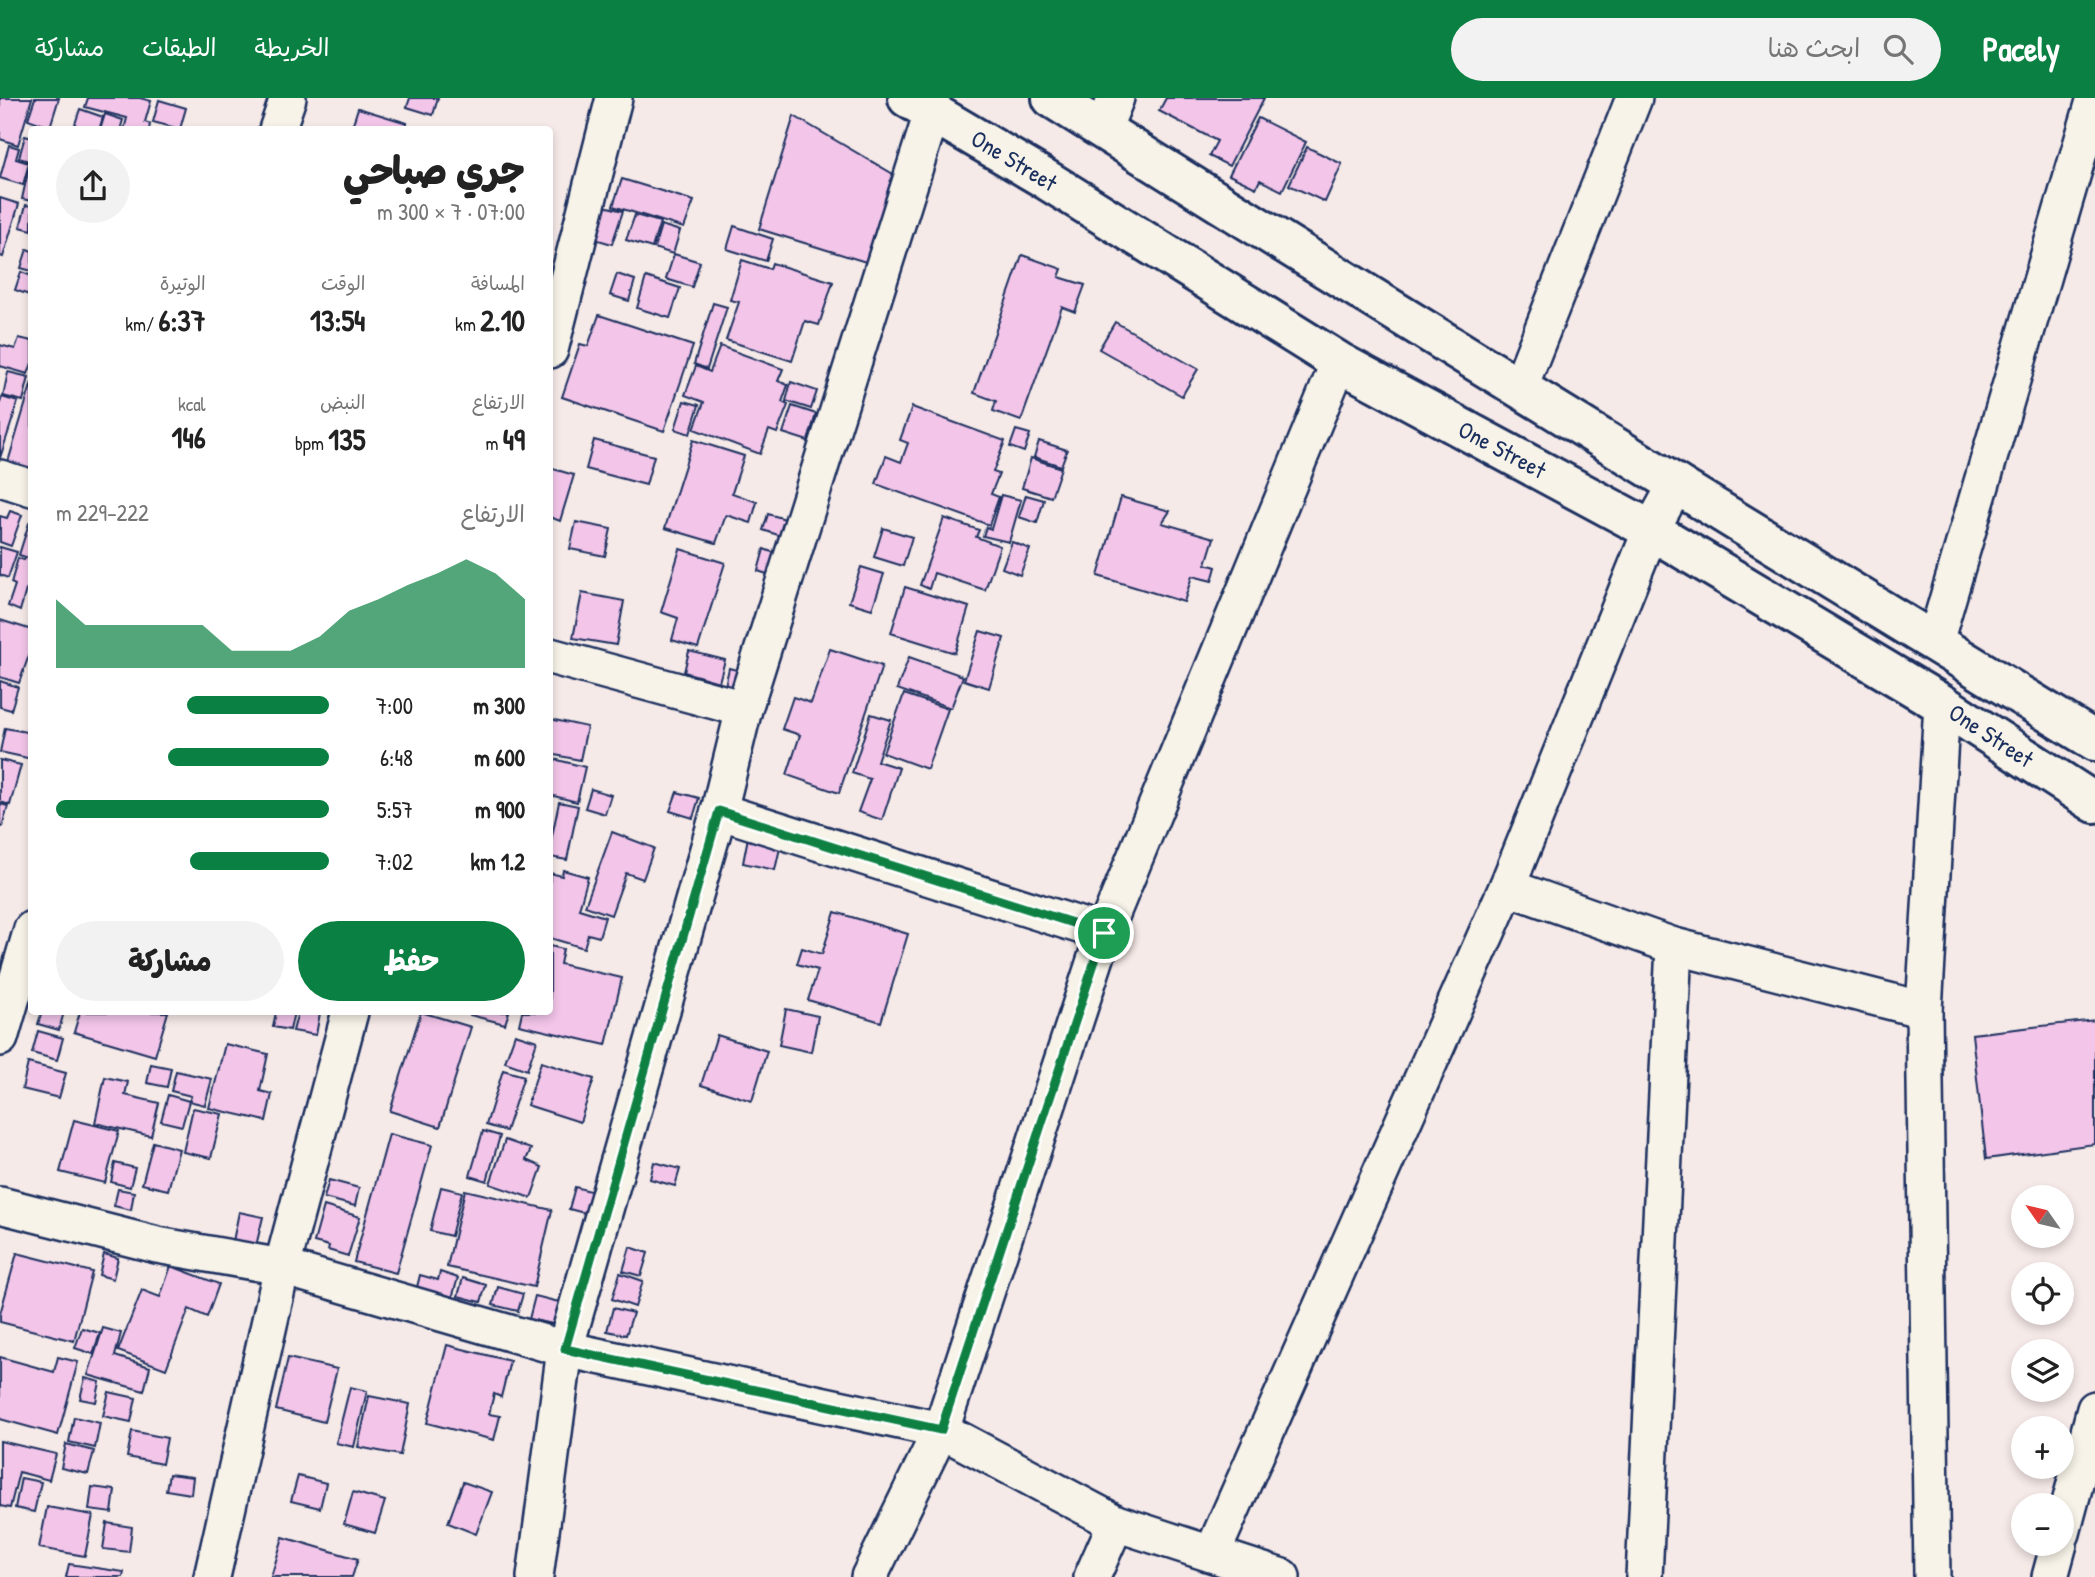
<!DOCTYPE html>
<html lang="ar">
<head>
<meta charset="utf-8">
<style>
  :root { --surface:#fff; --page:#f2f2f2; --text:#222; --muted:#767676; --accent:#0b8043 }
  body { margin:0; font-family:"Patrick Hand","Playpen Sans Arabic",sans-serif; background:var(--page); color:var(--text); direction:rtl; height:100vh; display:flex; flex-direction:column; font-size:26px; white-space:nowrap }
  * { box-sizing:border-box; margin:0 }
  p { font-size:23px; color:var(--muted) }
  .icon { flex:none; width:38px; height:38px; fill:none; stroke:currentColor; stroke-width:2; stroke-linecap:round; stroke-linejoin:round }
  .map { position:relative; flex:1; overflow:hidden; direction:ltr }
  .side { position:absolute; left:28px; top:28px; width:525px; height:889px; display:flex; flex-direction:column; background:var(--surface); border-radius:7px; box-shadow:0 4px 10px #0003; direction:rtl }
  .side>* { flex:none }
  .needle { width:46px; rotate:304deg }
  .tools { position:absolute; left:2011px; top:1087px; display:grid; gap:14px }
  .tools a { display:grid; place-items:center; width:63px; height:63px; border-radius:50%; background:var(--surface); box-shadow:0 4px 10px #0003; font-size:35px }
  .pin { position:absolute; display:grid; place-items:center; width:60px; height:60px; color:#fff; margin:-30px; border:4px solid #fff; border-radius:50%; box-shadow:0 2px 7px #0007 }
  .round { display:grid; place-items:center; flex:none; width:74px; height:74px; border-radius:37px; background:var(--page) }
  .head { display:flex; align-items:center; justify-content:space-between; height:119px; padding:0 28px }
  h1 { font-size:38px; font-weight:800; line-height:52px }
  .figures { display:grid; grid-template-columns:repeat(3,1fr); gap:10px; height:119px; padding:7px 28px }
  .figures div { display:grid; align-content:center }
  .figures b { font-size:30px; font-weight:800 }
  .figures small { font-size:19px; font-weight:400 }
  .figures p { font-size:19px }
  .chart { height:196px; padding:14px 28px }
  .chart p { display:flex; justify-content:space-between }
  .chart svg { width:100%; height:126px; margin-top:7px; fill:var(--accent); opacity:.7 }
  .action { display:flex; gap:14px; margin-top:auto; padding:14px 28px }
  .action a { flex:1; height:80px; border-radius:42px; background:var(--accent); color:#fff; font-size:28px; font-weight:800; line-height:80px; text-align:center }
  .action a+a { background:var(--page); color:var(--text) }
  ul { padding:0 28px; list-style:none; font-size:23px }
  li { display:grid; grid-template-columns:112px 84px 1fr; align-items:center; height:52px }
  li i { height:18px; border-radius:9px; background:var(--accent) }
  header { display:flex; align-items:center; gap:42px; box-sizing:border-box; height:98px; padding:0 35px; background:var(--accent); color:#fff }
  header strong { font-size:33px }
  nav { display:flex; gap:38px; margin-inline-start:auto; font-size:24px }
  .search { width:490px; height:63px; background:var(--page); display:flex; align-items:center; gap:18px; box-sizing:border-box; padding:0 24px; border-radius:38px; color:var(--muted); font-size:26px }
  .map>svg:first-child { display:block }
  .building { fill:#f3c5e9; stroke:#1b2f5e; stroke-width:2 }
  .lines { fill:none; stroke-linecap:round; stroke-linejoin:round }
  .minor-casing { stroke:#1b2f5e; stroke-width:40 }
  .tertiary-casing { stroke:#1b2f5e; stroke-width:44 }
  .minor { stroke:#f7f3e8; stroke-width:35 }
  .tertiary { stroke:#f7f3e8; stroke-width:38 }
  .route-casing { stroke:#fff; stroke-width:14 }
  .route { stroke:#0b8043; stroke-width:9 }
  .labels { text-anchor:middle; stroke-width:5; stroke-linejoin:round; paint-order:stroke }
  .street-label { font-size:24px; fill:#1b2f5e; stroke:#f7f3e8 }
</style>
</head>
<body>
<header>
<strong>Pacely</strong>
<div class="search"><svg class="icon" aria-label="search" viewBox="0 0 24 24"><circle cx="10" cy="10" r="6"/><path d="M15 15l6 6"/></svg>ابحث هنا</div>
<nav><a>الخريطة</a><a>الطبقات</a><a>مشاركة</a></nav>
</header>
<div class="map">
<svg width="2095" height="1479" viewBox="0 0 2095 1479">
  <rect width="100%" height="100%" fill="#f6eae8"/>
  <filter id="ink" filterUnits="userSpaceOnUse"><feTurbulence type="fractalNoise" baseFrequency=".0143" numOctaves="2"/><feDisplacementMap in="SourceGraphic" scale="14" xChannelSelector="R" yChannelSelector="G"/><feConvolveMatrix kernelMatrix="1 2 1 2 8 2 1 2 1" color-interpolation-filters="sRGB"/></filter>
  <g filter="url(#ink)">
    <g class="building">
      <path d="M0,0h32l-14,47 -18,-6z"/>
      <path d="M35,0h24l-9,29 -22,-8z"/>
      <path d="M88,0h52l11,3 -6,21 5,2 -1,6h-25l3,-12 -42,-11z"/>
      <path d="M410,0h28l-5,17 -26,-8z"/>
      <path d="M1166,0h98l-35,68 -20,-10 8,-15 -58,-30z"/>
      <path d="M159,2l27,8 -6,21 -27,-7z"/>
      <path d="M358,10l49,15 -2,7h-54z"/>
      <path d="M80,11l23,8 -4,13h-26z"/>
      <path d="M105,16l18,6 -3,10h-20z"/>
      <path d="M794,18l99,58 -27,88 -107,-33z"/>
      <path d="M1258,20l48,24 -24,49 -22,-11 -4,8 -27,-13z"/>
      <path d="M25,38l7,2v24l-13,-4z"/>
      <path d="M9,47l10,3 -3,11 13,4 -6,22 -23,-7z"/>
      <path d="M1307,49l35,17 -17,38 -36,-17z"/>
      <path d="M29,69h3v34l-10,-2z"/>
      <path d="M622,81l72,22 -10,27 -71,-22z"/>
      <path d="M0,100l19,6 -16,53 -3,-1z"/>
      <path d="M593,105l30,8 -11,33 -17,-5z"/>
      <path d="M26,107l6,1v24l-12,-3z"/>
      <path d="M635,117l25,7 -8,26 -26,-8z"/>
      <path d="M661,127l19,6 -7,23 -19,-6z"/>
      <path d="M734,128l39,13 -7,22 -39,-12z"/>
      <path d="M27,151l5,2v20l-11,-3z"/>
      <path d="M674,156l26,8 -8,25 -26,-8z"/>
      <path d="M1022,157l40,14 -3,8 26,8 -10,27 -13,-5 -41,114 -28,-10 3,-10 -22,-8z"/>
      <path d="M742,162l28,9 2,-6 61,19 -14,43 -14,-4 -13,40 -66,-21 13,-38 -9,-2z"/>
      <path d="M21,174l11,4v20l-17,-6z"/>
      <path d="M617,176l18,6 -6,21 -19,-6z"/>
      <path d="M646,179l34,11 -10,30 -33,-10z"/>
      <path d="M713,205l14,4 -20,62 -13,-5z"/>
      <path d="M599,217l94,31 -29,85 -102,-34 18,-53 8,2z"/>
      <path d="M1115,224l83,47 -16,27 -83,-47z"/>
      <path d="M19,240l13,3v22l-4,11 -28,-8v-21l15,4z"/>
      <path d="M720,248l63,23 -5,12 10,4 -6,17 6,3 -11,28 -8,-3 -9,24 -66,-25 10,-27 -19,-7 11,-29 14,6z"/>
      <path d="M8,274l21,5 -6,24 -20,-5z"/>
      <path d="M32,284v87l-24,-7z"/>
      <path d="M791,284l26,9 -6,18 -25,-8z"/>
      <path d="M2,299l16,5 -18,56v-55z"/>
      <path d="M684,303l15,4 -9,29 -15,-5z"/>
      <path d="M792,308l24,8 -8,27 -25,-8z"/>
      <path d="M912,309l93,34 -12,31 6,2 -8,20 8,3 -10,28 -113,-41 10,-28 15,6 7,-19 -8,-3z"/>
      <path d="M1016,332l14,4 -6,18 -14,-5z"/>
      <path d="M594,342l60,16 -8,29 -60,-16z"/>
      <path d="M693,342l51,16 -12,37 25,9 -6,21 -25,-8 -10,28 -51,-15z"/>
      <path d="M1039,343l28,9 -6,16 -27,-9z"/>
      <path d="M1031,360l30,10 -10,29 -29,-9z"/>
      <path d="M550,370l24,7 -14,46 -10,-4z"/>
      <path d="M1001,397l20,5 -12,42 -26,-6 3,-9 5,2z"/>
      <path d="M1026,397l18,5 -7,23 -18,-6z"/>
      <path d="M1121,399l49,14 -8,12 52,15 -8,26 10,3 -4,14 -20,-5 -8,26 -86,-26z"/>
      <path d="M10,413l12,4 -11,31 -11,-4v-26l7,2z"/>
      <path d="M768,416l21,6 -5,17 -21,-7z"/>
      <path d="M944,420l35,12 -3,7 24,9 -15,44 -51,-17 -5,16 -9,-4z"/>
      <path d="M576,424l35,7 -6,27 -35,-7z"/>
      <path d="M29,425l3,1v67l-6,-1 -6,21 -12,-5 7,-21 -4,-2 7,-25 6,2 2,-3 -7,-2z"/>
      <path d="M883,430l29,9 -9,29 -29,-9z"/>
      <path d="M1012,444l18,7 -10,26 -18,-7z"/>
      <path d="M0,449l17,5 -9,26 -8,-3z"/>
      <path d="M680,451l45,14 -27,85 -26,-8 6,-22 -17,-6z"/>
      <path d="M764,451l16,6 -7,21 -15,-5z"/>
      <path d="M861,469l23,7 -12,35 -23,-7z"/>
      <path d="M905,489l64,20 -14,46 -64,-20z"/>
      <path d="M582,495l42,8 -8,44 -43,-7z"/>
      <path d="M0,522l32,10v17l-13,36 -19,-6z"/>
      <path d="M980,533l24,7 -15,50 -25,-8z"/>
      <path d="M830,551l52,17 -43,127 -52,-18 13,-40 -18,-6 11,-32 18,6z"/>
      <path d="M689,553l36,9 -6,22 -35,-10z"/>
      <path d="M909,559l54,19 -12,32 -54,-19z"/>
      <path d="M729,570l15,4 -5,17 -14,-3z"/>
      <path d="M0,583l18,6 -7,23 -11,-3z"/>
      <path d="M904,596l44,15 -21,60 -44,-16z"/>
      <path d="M871,616l20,6 -14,41 22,7 -17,52 -24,-8 12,-33 -18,-6z"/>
      <path d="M550,621l37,8 -7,33 -30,-6z"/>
      <path d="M5,630l27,5v26l-32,-7z"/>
      <path d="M550,660l35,9 -8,35 -27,-7z"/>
      <path d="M0,662l21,5 -11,40 -10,-3z"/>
      <path d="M591,691l20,6 -6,19 -20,-6z"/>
      <path d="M677,694l22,6 -6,20 -23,-7z"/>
      <path d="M559,704l19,4 -11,54 -17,-3v-11z"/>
      <path d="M0,706l8,2 -6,21h-2z"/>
      <path d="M612,734l42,16 -11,31 -17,-6 -15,42 -26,-9z"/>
      <path d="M749,734l33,7 -7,31 -32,-7z"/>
      <path d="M563,772l25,7 -9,32 26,8 -6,20 -11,-3 -4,14 -34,-10v-65l12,3z"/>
      <path d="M835,814l73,22 -27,88 -73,-22 10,-30 -21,-6 5,-16 20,6z"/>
      <path d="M550,848l13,3 -3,15 62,14 -16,67 -87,-20 3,-13h28z"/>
      <path d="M786,911l32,7 -7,36 -32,-7z"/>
      <path d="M42,914h22l-5,18 -21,-6z"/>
      <path d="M80,914h88l-13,44 -81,-24z"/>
      <path d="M276,914h18l-4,18 -17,-3z"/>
      <path d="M298,914l22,1 -4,22 -23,-4z"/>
      <path d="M421,914l50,15 -31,100 -50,-16z"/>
      <path d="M470,914h39l-4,12 -35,-9z"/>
      <path d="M2095,922v124l-109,15 -14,-125z"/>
      <path d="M38,933l25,7 -6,22 -25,-7z"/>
      <path d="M515,936l22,7 -10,29 -22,-8z"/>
      <path d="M717,937l50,16 -15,50 -51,-16z"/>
      <path d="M225,946l43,10 -8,37 12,3 -6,27 -57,-13z"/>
      <path d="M541,964l53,17 -14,43 -53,-17z"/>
      <path d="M28,965l38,10 -7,25 -37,-9z"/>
      <path d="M151,966l20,4 -4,19 -20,-4z"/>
      <path d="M503,972l21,6 -18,55 -20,-6z"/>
      <path d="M176,973l36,8 -7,26 -16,-4 2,-5 -20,-5z"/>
      <path d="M105,979l23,5 -3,13 34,8 -8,33 -56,-13z"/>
      <path d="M168,997l21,6 -7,25 -21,-5z"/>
      <path d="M193,1010l29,6 -11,44 -28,-6z"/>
      <path d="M74,1022l45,11 -14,52 -45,-11z"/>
      <path d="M483,1033l17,5 -13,45 -17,-5z"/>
      <path d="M389,1036l43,11 -36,128 -42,-11z"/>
      <path d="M505,1042l26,9 -5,11 16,7 -11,31 -41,-14z"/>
      <path d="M153,1044l26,7 -11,41 -26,-6z"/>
      <path d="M654,1064l26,7 -5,17 -25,-7z"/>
      <path d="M115,1065l20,5 -5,19 -19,-5z"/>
      <path d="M329,1082l30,8 -4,18 -31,-8z"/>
      <path d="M441,1089l21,5 -11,44 -21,-5z"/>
      <path d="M575,1089l19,5 -6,22 -19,-5z"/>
      <path d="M118,1091l16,3 -3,18 -17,-4z"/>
      <path d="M465,1092l87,20 -18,77 -87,-20z"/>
      <path d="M324,1108l36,11 -12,39 -20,-6 1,-4 -15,-4z"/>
      <path d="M239,1114l24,5 -7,29 -23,-5z"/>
      <path d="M630,1149l18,6 -7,23 -18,-5z"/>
      <path d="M17,1155l75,19 -18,69 -74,-19v-8z"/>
      <path d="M104,1156l14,4 -5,21 -14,-4z"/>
      <path d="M171,1168l48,18 -12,33 -18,-8 -23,60 -48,-18 24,-61 18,7z"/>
      <path d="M440,1174l18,6 -6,20 -35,-11 3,-12 18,5z"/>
      <path d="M620,1175l23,8 -8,26 -23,-8z"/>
      <path d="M463,1180l23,7 -5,17 -23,-6z"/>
      <path d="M498,1189l25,7 -5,17 -25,-6z"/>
      <path d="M535,1198l24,6 -6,22 -24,-5z"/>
      <path d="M613,1210l20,5 -7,22 -19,-4z"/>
      <path d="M82,1230l18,5 -7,21 -18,-6z"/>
      <path d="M103,1230l18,5 -6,23 35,11 -6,24 -56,-16z"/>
      <path d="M447,1247l63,16 -9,36 -7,-3 -5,20 11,2 -6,24 -67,-17z"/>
      <path d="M0,1259l54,15 4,-15 20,5 -20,73 -58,-16z"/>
      <path d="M288,1260l49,11 -13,53 -48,-12z"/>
      <path d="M85,1280l15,4 -4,20 -16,-3z"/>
      <path d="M350,1289l17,4 -13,56 -18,-4z"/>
      <path d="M109,1294l27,6 -5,24 -28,-6z"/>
      <path d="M369,1298l41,8 -10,51 -42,-8z"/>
      <path d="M74,1319l26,6 -5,25 -26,-6z"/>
      <path d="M132,1333l35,7 -5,26 -35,-7z"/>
      <path d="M0,1343l56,13 -7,26 -30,-8 -9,36 -10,-2z"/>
      <path d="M66,1346l28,7 -6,23 -27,-6z"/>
      <path d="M169,1376l24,3 -2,17 -25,-4z"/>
      <path d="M298,1378l28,7 -6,25 -29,-7z"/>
      <path d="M21,1380l20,4 -7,30 -19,-4z"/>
      <path d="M463,1384l29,10 -16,42 -28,-11z"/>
      <path d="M92,1389l23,3 -3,23 -23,-3z"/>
      <path d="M353,1394l32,9 -10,32 -31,-9z"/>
      <path d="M47,1409l46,8 -8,41 -46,-8z"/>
      <path d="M107,1425l25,4 -3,25 -26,-3z"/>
      <path d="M283,1439l75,22 -6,18h-81z"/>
      <path d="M69,1466l55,8 -1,5h-57z"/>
    </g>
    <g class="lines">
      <defs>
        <g id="minor">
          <path d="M277,32l11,-32"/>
          <path d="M1103,32l13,-32"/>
          <path d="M550,252l64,-252"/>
          <path d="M1519,291l115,-291"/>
          <path d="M0,380l32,10"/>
          <path d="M1935,544l160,-544"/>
          <path d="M550,558l194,53"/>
          <path d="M719,713l385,122"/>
          <path d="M1507,789l167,59 250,64"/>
          <path d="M0,940l32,-109"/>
          <path d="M0,1107l157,40 125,22 283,82 376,81 175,93 166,54"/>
          <path d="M2062,1435l33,-124"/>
          <path d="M1212,1456l295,-667 144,-357 26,-47"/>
          <path d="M212,1479l70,-310 68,-255"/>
          <path d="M535,1479l30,-228 154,-538 25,-102 188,-596"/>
          <path d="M869,1479l72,-147 163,-497 235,-571"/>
          <path d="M1092,1479l24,-54"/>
          <path d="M1644,1479l30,-631"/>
          <path d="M1932,1479l-8,-567 18,-306"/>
          <path d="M2050,1479l9,-33"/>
        </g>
        <g id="tertiary">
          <path d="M908,0l134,79 297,185 312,168 291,174 153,99"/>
          <path d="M1052,0c346,218 695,429 1043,643"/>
        </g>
      </defs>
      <use href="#minor" class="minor-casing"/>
      <use href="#tertiary" class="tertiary-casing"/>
      <use href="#minor" class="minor"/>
      <use href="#tertiary" class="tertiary"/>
    </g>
  </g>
  <g class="lines" filter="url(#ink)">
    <defs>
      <path id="route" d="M719,713l385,122 -163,497 -376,-81z"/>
    </defs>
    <use href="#route" class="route-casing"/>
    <use href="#route" class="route"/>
  </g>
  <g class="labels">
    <g class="street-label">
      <text transform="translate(1014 63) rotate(31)" y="8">One Street</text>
      <text transform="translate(1502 352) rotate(28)" y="8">One Street</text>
      <text transform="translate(1991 638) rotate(33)" y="8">One Street</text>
    </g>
  </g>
</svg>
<div class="tools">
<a><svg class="needle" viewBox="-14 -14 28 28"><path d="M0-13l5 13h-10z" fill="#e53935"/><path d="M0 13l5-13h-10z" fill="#767676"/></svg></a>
<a><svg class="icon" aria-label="locate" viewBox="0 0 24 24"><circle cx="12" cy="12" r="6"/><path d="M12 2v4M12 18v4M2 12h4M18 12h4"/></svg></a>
<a><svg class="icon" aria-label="layers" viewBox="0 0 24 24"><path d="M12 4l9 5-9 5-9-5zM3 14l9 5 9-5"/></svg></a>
<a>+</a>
<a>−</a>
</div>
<div class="pin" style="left:1104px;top:835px;background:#1e9e55"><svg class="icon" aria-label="arrive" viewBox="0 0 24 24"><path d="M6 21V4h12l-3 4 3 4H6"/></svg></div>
<section class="side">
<div class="head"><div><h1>جري صباحي</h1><p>07:00 · 7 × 300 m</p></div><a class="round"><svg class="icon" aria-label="share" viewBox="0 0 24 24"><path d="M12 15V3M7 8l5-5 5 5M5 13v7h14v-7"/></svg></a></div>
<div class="figures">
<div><p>المسافة</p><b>2.10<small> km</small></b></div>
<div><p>الوقت</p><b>13:54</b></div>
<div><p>الوتيرة</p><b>6:37<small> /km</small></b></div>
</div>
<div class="figures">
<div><p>الارتفاع</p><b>49<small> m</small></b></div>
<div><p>النبض</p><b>135<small> bpm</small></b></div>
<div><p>kcal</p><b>146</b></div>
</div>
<div class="chart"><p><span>الارتفاع</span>222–229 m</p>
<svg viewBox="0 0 160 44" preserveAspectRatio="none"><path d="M0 44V20L10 29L20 29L30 29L40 29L50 29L60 38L70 38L80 38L90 33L100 24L110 20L120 15L130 11L140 6L150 11L160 20V44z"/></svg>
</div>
<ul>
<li><b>300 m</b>7:00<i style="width:52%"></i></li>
<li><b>600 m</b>6:48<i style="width:59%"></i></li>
<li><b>900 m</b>5:57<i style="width:100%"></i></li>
<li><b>1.2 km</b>7:02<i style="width:51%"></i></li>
</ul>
<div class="action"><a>حفظ</a><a>مشاركة</a></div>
</section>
</div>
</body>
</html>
